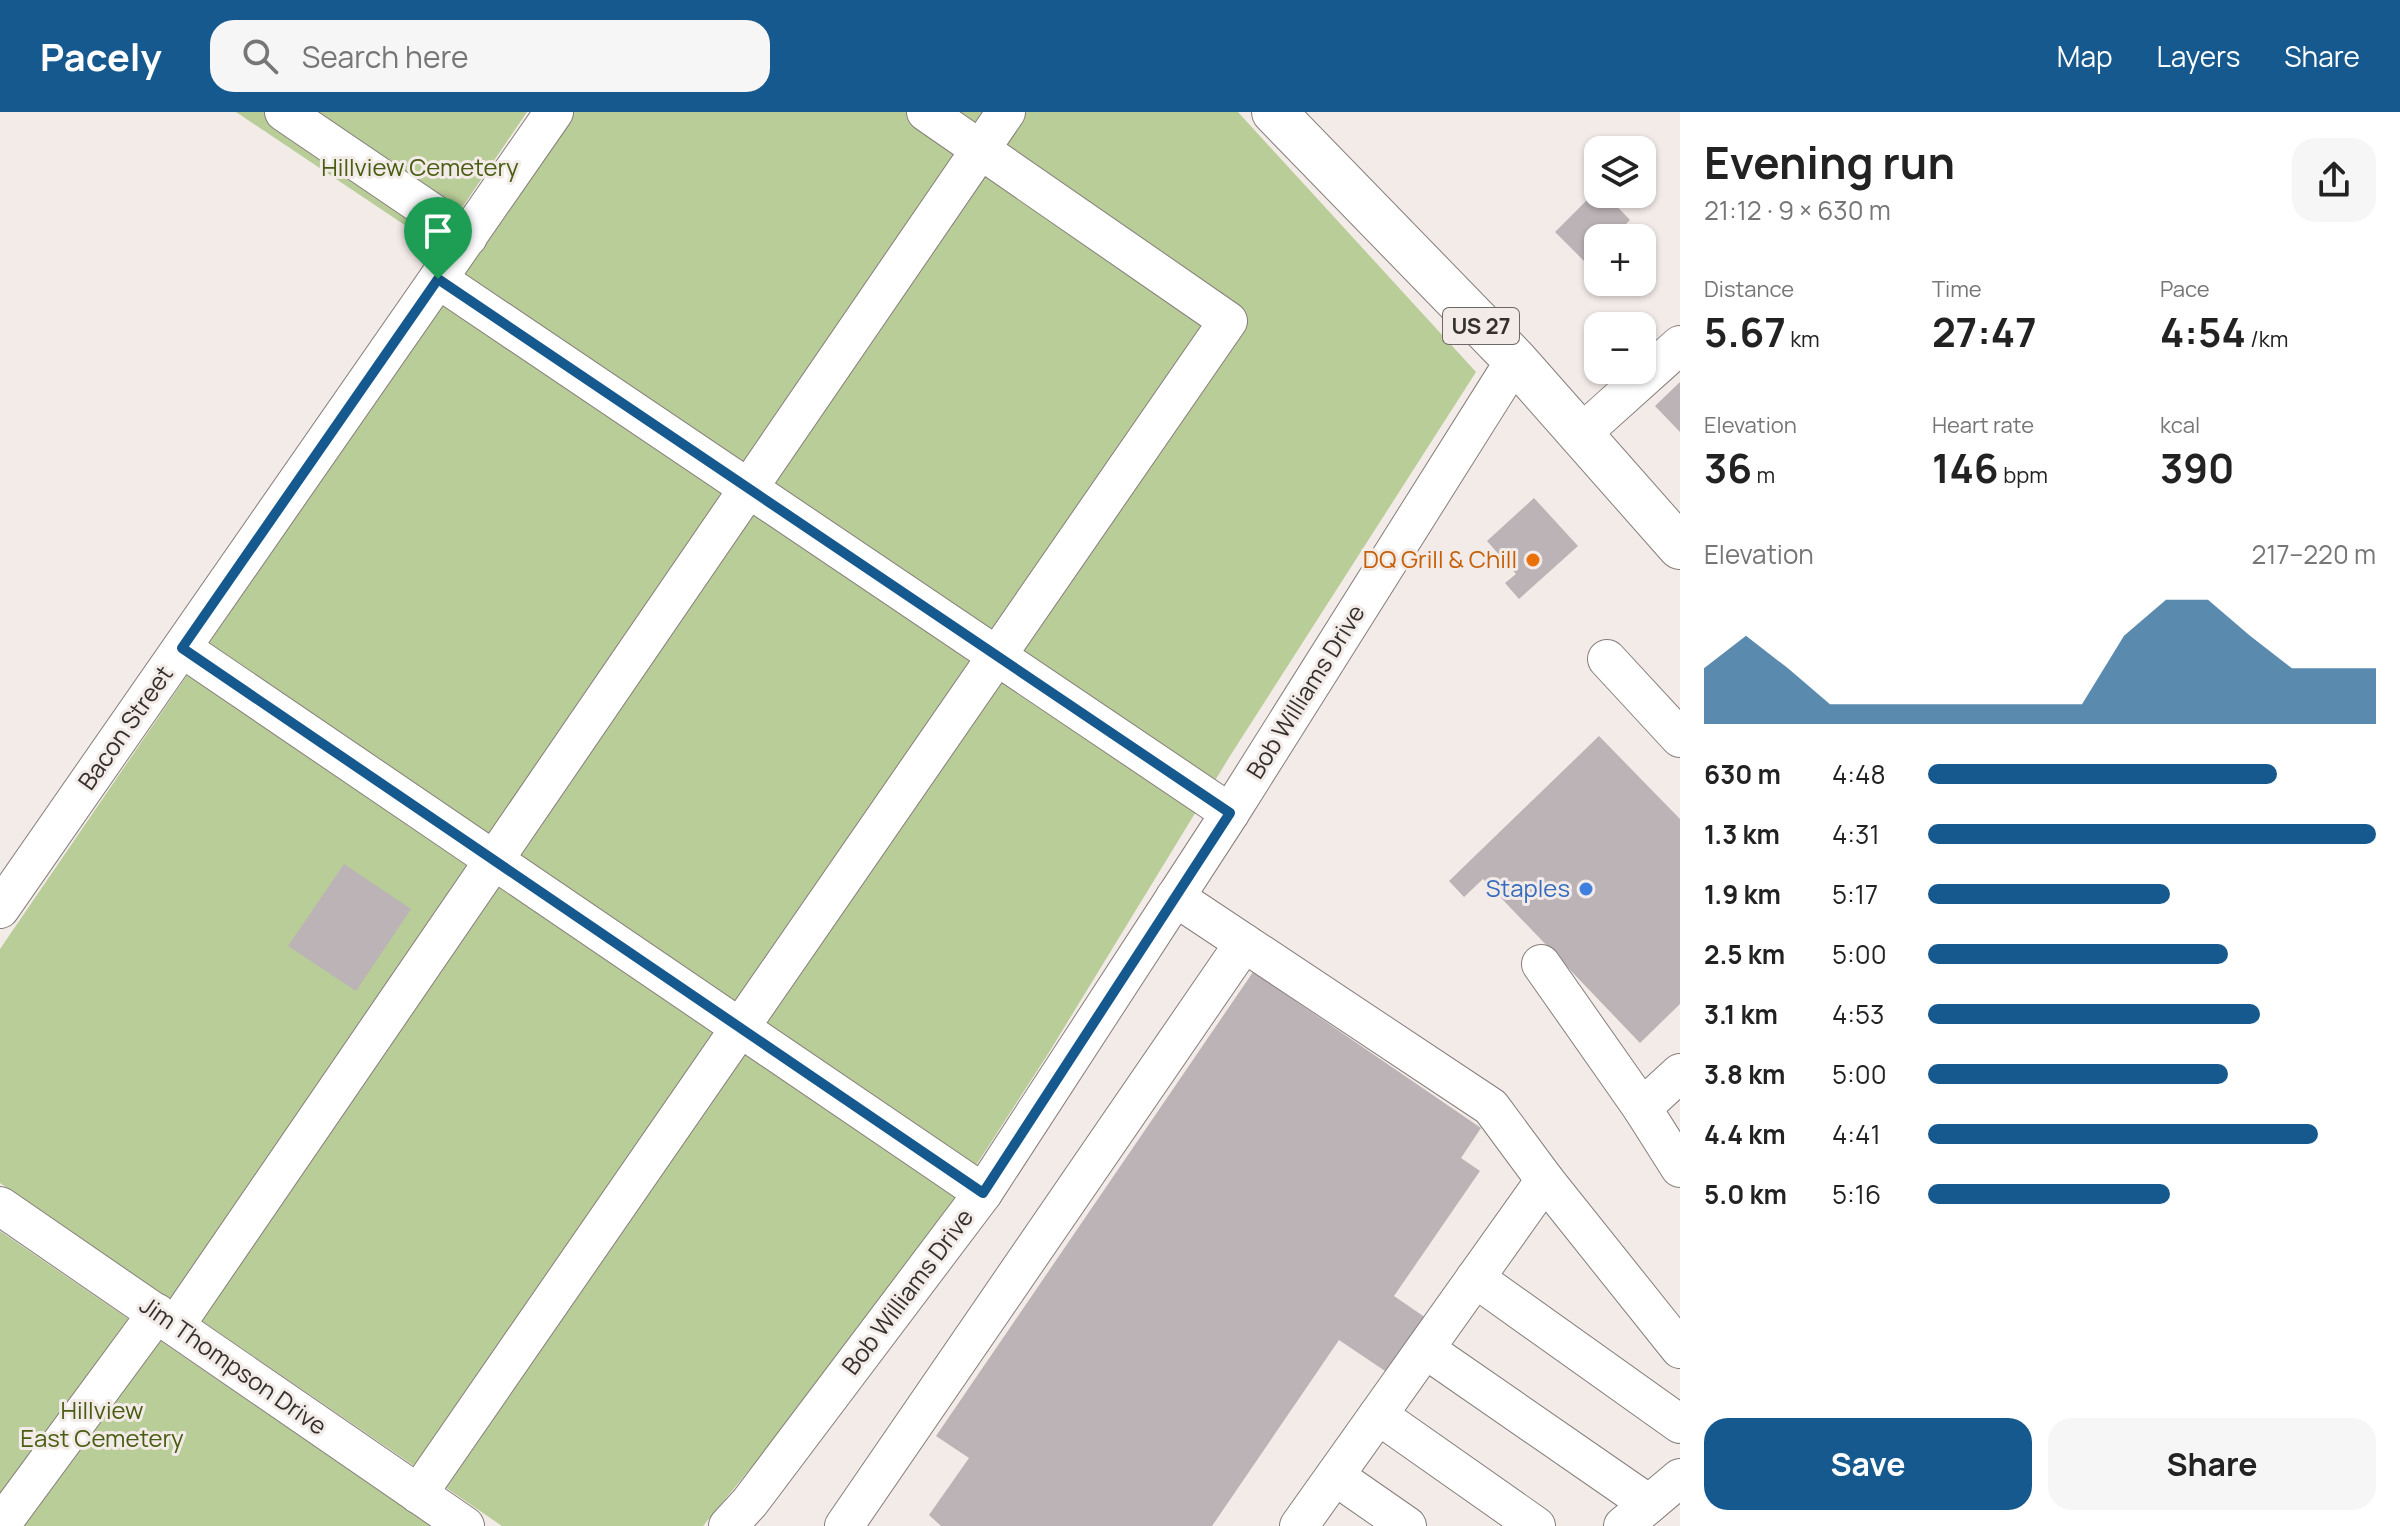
<!DOCTYPE html>
<html lang="en">
<head>
<meta charset="utf-8">
<style>
  :root { --surface:#fff; --page:#f6f6f6; --text:#222; --muted:#767676; --accent:#16598e }
  body { margin:0; font-family:Manrope,sans-serif; background:var(--page); color:var(--text); height:100vh; display:flex; flex-direction:column; font-size:30px; white-space:nowrap }
  * { box-sizing:border-box; margin:0 }
  p { font-size:26px; color:var(--muted) }
  .icon { flex:none; width:44px; height:44px; fill:none; stroke:currentColor; stroke-width:2; stroke-linecap:round; stroke-linejoin:round }
  .map { position:relative; flex:1; overflow:hidden }
  .sheet { display:flex; flex-direction:column; background:var(--surface); width:720px }
  .sheet>* { flex:none }
  .tools { position:absolute; left:1584px; top:24px; display:grid; gap:16px }
  .tools a { display:grid; place-items:center; width:72px; height:72px; border-radius:16px; background:var(--surface); box-shadow:0 2px 6px #0004; font-size:40px }
  .pin { position:absolute; display:grid; place-items:center; width:68px; height:68px; color:#fff; margin:-82px -34px; border-radius:50% 50% 50% 0; rotate:-45deg; box-shadow:0 0 8px #0007 }
  .pin .icon { rotate:45deg }
  .round { display:grid; place-items:center; flex:none; width:84px; height:84px; border-radius:24px; background:var(--page) }
  .headline { display:flex; align-items:center; justify-content:space-between; height:136px; padding:0 24px }
  h1 { font-size:44px; font-weight:700; line-height:60px }
  .figures { display:grid; grid-template-columns:repeat(3,1fr); gap:12px; height:136px; padding:8px 24px }
  .figures div { display:grid; align-content:center }
  .figures b { font-size:40px; font-weight:700 }
  .figures small { font-size:22px; font-weight:400 }
  .figures p { font-size:22px }
  .chart { height:224px; padding:16px 24px }
  .chart p { display:flex; justify-content:space-between }
  .chart svg { width:100%; height:144px; margin-top:8px; fill:var(--accent); opacity:.7 }
  .primary-button { display:flex; gap:16px; margin-top:auto; padding:16px 24px }
  .primary-button a { flex:1; height:92px; border-radius:24px; background:var(--accent); color:#fff; font-size:32px; font-weight:700; line-height:92px; text-align:center }
  .primary-button a+a { background:var(--page); color:var(--text) }
  ul { padding:0 24px; list-style:none; font-size:26px }
  li { display:grid; grid-template-columns:128px 96px 1fr; align-items:center; height:60px }
  li i { height:20px; border-radius:10px; background:var(--accent) }
  header { display:flex; align-items:center; gap:48px; box-sizing:border-box; height:112px; padding:0 40px; background:var(--accent); color:#fff }
  header strong { font-size:38px }
  nav { display:flex; gap:44px; margin-inline-start:auto; font-size:28px }
  .search { width:560px; height:72px; background:var(--page); display:flex; align-items:center; gap:20px; box-sizing:border-box; padding:0 28px; border-radius:24px; color:var(--muted); font-size:30px }
  main { display:flex; flex:1; min-height:0 }
  .map>svg:first-child { display:block }
  .green { fill:#b9cd98 }
  .building { fill:#bbb3b6 }
  .lines { fill:none; stroke-linecap:round; stroke-linejoin:round }
  .minor-casing { stroke:#867e7b; stroke-width:40 }
  .highway-casing { stroke:#867e7b; stroke-width:46 }
  .minor { stroke:#fff; stroke-width:38 }
  .highway { stroke:#fff; stroke-width:44 }
  .route-casing { stroke:#fff; stroke-width:16 }
  .route { stroke:#16598e; stroke-width:10 }
  .food-dot { fill:#e8710a; stroke:#f3ebe8; stroke-width:3 }
  .shop-dot { fill:#3f7fe0; stroke:#f3ebe8; stroke-width:3 }
  .labels { text-anchor:middle; stroke-width:6; stroke-linejoin:round; paint-order:stroke }
  .shield { fill:#f3ebe8; stroke:#6d6866; stroke-width:2 }
  .shield-label { font-size:22px; font-weight:bold; fill:#33302e }
  .park-label { font-size:24px; fill:#485d11; stroke:#f3ebe8 }
  .food-label { font-size:24px; fill:#c56008; stroke:#f3ebe8; text-anchor:end }
  .street-label { font-size:24px; fill:#33302e; stroke:#f3ebe8 }
  .shop-label { font-size:24px; fill:#366cbe; stroke:#f3ebe8; text-anchor:end }
</style>
</head>
<body>
<header>
<strong>Pacely</strong>
<div class="search"><svg class="icon" aria-label="search" viewBox="0 0 24 24"><circle cx="10" cy="10" r="6"/><path d="M15 15l6 6"/></svg>Search here</div>
<nav><a>Map</a><a>Layers</a><a>Share</a></nav>
</header>
<main>
<div class="map">
<svg width="1680" height="1414" viewBox="0 0 1680 1414">
  <rect width="100%" height="100%" fill="#f3ebe8"/>
  <g class="green">
    <path d="M236,0h291l-91,134z"/>
    <path d="M572,0h666l238,260 -246,384 -182,298 -104,161 -156,208 -85,103h-201l-502,-343v-234z"/>
    <path d="M0,1119l431,295h-431z"/>
  </g>
  <g class="building">
    <path d="M1598,77v5h7l25,26 -18,18h-14v14l-12,11 -31,-31z"/>
    <path d="M1680,270v50l-25,-26z"/>
    <path d="M1534,386l44,48 -59,53 -14,-16 11,-9 -29,-33z"/>
    <path d="M1599,624l81,83v185l-40,39 -157,-164 -19,18 -15,-16z"/>
    <path d="M344,752l67,45 -55,82 -68,-45z"/>
    <path d="M1253,860l228,156 -20,30 19,13 -86,125 35,24 -38,55 -52,-35 -127,186h-271l-12,-11 40,-57 -33,-22z"/>
  </g>
  <g class="lines">
    <defs>
      <g id="minor">
        <path d="M284,0l184,125"/>
        <path d="M438,167l792,534"/>
        <path d="M1581,322l99,-89"/>
        <path d="M182,536l801,545"/>
        <path d="M1607,547l73,79"/>
        <path d="M1175,785l316,210 54,73"/>
        <path d="M0,797l554,-797"/>
        <path d="M1541,852l101,144 38,-35"/>
        <path d="M1642,996l38,60"/>
        <path d="M0,1094l465,320"/>
        <path d="M1475,1166l205,146"/>
        <path d="M175,1214l831,-1214"/>
        <path d="M1425,1237l224,155"/>
        <path d="M1378,1303l158,111"/>
        <path d="M1335,1364l72,50"/>
        <path d="M418,1382l810,-1173 -302,-209"/>
        <path d="M0,1414l157,-213"/>
        <path d="M728,1414l22,-24 233,-309 247,-380 285,-453"/>
        <path d="M844,1414l400,-583"/>
        <path d="M1299,1414l246,-346 135,169"/>
        <path d="M1623,1414l57,-48"/>
      </g>
      <path id="highway" d="M1274,0l241,248 165,187"/>
    </defs>
    <use href="#minor" class="minor-casing"/>
    <use href="#highway" class="highway-casing"/>
    <use href="#minor" class="minor"/>
    <use href="#highway" class="highway"/>
  </g>
  <g class="lines">
    <defs>
      <path id="route" d="M438,167l792,534 -247,380 -801,-545z"/>
    </defs>
    <use href="#route" class="route-casing"/>
    <use href="#route" class="route"/>
  </g>
  <circle class="food-dot" cx="1533" cy="448" r="8"/>
  <circle class="shop-dot" cx="1586" cy="777" r="8"/>
  <g class="labels">
    <rect class="shield" x="1443" y="196" width="76" height="36" rx="6"/>
    <g class="shield-label">
      <text x="1481" y="222">US 27</text>
    </g>
    <g class="park-label">
      <text x="420" y="64">Hillview Cemetery</text>
      <text x="102" y="1307">Hillview<tspan x="102" dy="28">East Cemetery</tspan></text>
    </g>
    <g class="food-label">
      <text x="1517" y="456">DQ Grill &amp; Chill</text>
    </g>
    <g class="street-label">
      <text transform="translate(1306 580) rotate(-58)" y="8">Bob Williams Drive</text>
      <text transform="translate(126 616) rotate(-55)" y="8">Bacon Street</text>
      <text transform="translate(908 1180) rotate(-53)" y="8">Bob Williams Drive</text>
      <text transform="translate(233 1254) rotate(35)" y="8">Jim Thompson Drive</text>
    </g>
    <g class="shop-label">
      <text x="1570" y="785">Staples</text>
    </g>
  </g>
</svg>
<div class="tools">
<a><svg class="icon" aria-label="layers" viewBox="0 0 24 24"><path d="M12 4l9 5-9 5-9-5zM3 14l9 5 9-5"/></svg></a>
<a>+</a>
<a>−</a>
</div>
<div class="pin" style="left:438px;top:167px;background:#1e9e55"><svg class="icon" aria-label="arrive" viewBox="0 0 24 24"><path d="M6 21V4h12l-3 4 3 4H6"/></svg></div>
</div>
<section class="sheet">
<div class="headline"><div><h1>Evening run</h1><p>21:12 · 9 × 630 m</p></div><a class="round"><svg class="icon" aria-label="share" viewBox="0 0 24 24"><path d="M12 15V3M7 8l5-5 5 5M5 13v7h14v-7"/></svg></a></div>
<div class="figures">
<div><p>Distance</p><b>5.67<small> km</small></b></div>
<div><p>Time</p><b>27:47</b></div>
<div><p>Pace</p><b>4:54<small> /km</small></b></div>
</div>
<div class="figures">
<div><p>Elevation</p><b>36<small> m</small></b></div>
<div><p>Heart rate</p><b>146<small> bpm</small></b></div>
<div><p>kcal</p><b>390</b></div>
</div>
<div class="chart"><p><span>Elevation</span>217–220 m</p>
<svg viewBox="0 0 160 44" preserveAspectRatio="none"><path d="M0 44V27L10 17L20 27L30 38L40 38L50 38L60 38L70 38L80 38L90 38L100 17L110 6L120 6L130 17L140 27L150 27L160 27V44z"/></svg>
</div>
<ul>
<li><b>630 m</b>4:48<i style="width:78%"></i></li>
<li><b>1.3 km</b>4:31<i style="width:100%"></i></li>
<li><b>1.9 km</b>5:17<i style="width:54%"></i></li>
<li><b>2.5 km</b>5:00<i style="width:67%"></i></li>
<li><b>3.1 km</b>4:53<i style="width:74%"></i></li>
<li><b>3.8 km</b>5:00<i style="width:67%"></i></li>
<li><b>4.4 km</b>4:41<i style="width:87%"></i></li>
<li><b>5.0 km</b>5:16<i style="width:54%"></i></li>
</ul>
<div class="primary-button"><a>Save</a><a>Share</a></div>
</section>
</main>
</body>
</html>
